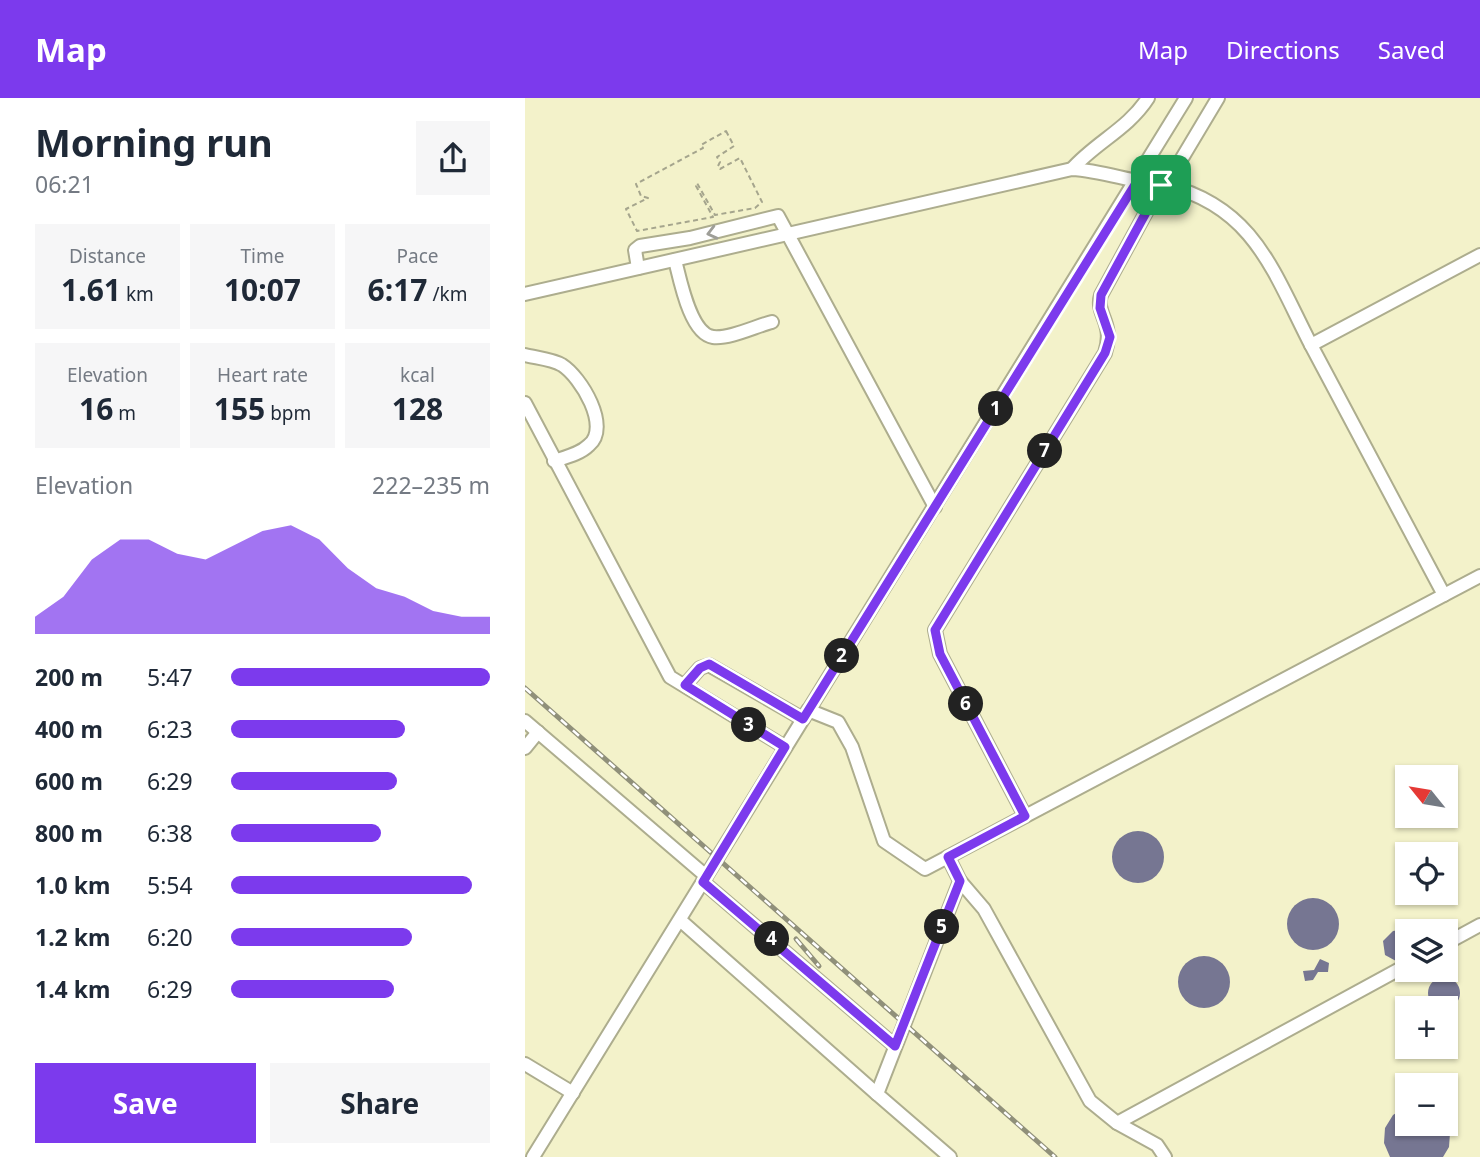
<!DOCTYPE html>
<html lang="en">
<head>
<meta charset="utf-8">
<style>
  :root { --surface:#fff; --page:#f6f6f7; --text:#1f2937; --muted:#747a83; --accent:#7c3aed }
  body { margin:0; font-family:"Noto Sans",sans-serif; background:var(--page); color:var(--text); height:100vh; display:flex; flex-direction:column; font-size:26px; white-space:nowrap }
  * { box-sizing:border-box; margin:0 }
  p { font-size:23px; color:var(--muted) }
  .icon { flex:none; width:38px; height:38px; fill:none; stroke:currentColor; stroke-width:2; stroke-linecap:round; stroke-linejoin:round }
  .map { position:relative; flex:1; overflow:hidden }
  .sheet { display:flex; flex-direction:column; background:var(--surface); width:525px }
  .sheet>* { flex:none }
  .needle { width:46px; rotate:300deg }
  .fabs { position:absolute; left:870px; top:667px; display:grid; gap:14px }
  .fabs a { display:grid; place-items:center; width:63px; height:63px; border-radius:0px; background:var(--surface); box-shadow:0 2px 5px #0004; font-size:35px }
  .pin { position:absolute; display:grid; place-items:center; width:60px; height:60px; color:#fff; margin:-30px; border-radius:14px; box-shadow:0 4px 10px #0006 }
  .km { position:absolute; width:35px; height:35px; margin:-18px; border-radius:50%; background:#222; color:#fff; font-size:19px; line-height:35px; text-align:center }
  .round { display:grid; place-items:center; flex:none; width:74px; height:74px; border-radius:0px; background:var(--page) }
  .summary { display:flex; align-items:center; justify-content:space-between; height:119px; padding:0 35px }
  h1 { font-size:38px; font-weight:700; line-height:52px }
  .metrics { display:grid; grid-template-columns:repeat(3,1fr); gap:10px; height:119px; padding:7px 35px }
  .metrics div { display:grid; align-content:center; border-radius:0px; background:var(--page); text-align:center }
  .metrics b { font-size:30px; font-weight:700 }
  .metrics small { font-size:19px; font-weight:400 }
  .metrics p { font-size:19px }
  .chart { height:196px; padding:14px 35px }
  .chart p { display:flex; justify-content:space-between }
  .chart svg { width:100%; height:126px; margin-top:7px; fill:var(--accent); opacity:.7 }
  .primary-button { display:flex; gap:14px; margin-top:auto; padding:14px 35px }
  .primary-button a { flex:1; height:80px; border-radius:0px; background:var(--accent); color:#fff; font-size:28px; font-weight:700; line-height:80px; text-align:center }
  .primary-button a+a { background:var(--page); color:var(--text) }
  ul { padding:0 35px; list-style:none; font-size:23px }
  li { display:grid; grid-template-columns:112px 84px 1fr; align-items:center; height:52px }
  li i { height:18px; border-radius:9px; background:var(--accent) }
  header { display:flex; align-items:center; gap:42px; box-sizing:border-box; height:98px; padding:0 35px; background:var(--accent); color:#fff }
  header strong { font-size:33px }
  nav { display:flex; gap:38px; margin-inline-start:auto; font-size:24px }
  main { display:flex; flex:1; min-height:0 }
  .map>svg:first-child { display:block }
  .built { fill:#f3f2ca; fill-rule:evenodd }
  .building { fill:#767692 }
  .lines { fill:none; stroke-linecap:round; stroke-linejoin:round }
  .minor-casing { stroke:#adad8e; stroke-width:16 }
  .path { stroke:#a5a58d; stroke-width:2; stroke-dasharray:5 3.5; stroke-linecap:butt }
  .minor { stroke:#fff; stroke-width:12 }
  .rail-casing { stroke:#90907a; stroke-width:5 }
  .rail { stroke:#fff; stroke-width:2.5; stroke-dasharray:8; stroke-linecap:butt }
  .oneway { stroke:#9e9e98 }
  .route-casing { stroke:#fff; stroke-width:14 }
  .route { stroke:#7c3aed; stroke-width:9 }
</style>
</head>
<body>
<header>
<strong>Map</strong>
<nav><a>Map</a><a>Directions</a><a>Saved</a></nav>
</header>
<main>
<section class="sheet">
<div class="summary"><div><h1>Morning run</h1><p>06:21</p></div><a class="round"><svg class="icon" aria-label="share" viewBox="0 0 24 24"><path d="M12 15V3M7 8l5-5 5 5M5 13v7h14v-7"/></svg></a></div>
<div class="metrics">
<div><p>Distance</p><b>1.61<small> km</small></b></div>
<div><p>Time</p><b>10:07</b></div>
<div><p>Pace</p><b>6:17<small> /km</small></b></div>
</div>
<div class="metrics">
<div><p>Elevation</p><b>16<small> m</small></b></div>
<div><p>Heart rate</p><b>155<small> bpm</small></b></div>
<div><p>kcal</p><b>128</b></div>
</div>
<div class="chart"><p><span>Elevation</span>222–235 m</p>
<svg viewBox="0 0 160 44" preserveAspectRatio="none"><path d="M0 44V38L10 31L20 18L30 11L40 11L50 16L60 18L70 13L80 8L90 6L100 11L110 21L120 28L130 31L140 36L150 38L160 38V44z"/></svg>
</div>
<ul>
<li><b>200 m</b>5:47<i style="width:100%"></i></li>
<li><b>400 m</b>6:23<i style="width:67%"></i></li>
<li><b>600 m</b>6:29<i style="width:64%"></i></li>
<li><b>800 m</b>6:38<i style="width:58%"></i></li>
<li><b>1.0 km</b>5:54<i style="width:93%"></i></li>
<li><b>1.2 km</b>6:20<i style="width:70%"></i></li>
<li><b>1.4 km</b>6:29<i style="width:63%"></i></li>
</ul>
<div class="primary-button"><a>Save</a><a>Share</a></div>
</section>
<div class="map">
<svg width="955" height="1059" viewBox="0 0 955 1059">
  <rect width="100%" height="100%" fill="#fefddc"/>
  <path class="built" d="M0,0h955v1059h-955zM882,679h38v39h-38zM882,756h38v38h-38zM882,833h38v39h-38zM882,910h38v38h-38zM882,987h38v39h-38z"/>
  <g class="building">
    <circle cx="613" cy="759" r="26"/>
    <circle cx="788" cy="826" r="26"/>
    <path d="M875,832l7,2v24l-11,5 -11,-6 -2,-14 10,-10z"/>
    <circle cx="679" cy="884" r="26"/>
    <path d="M795,861l9,4 -1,9h-10l-5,8 -8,1 -2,-10 11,-1z"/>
    <circle cx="919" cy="895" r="16"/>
    <path d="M882,1008v18h39l4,9 -1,14 -6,10h-53l-6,-14 1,-15 8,-13z"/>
  </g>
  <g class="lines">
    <defs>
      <g id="minor">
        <path d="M547,71c24,-27 56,-40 76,-71"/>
        <path d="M641,87c88,22 107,86 145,160"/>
        <path d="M150,162c5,19 15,74 38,77 17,2 43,-11 59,-15"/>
        <path d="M113,170l-3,-18 5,-4 50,-8 88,-22 157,291"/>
        <path d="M0,196l547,-125c33,2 61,14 94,16l52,-87"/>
        <path d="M0,257c12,3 27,4 37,10 19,12 49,62 27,80 -9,9 -23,12 -35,16"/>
        <path d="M0,305l145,274 115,70"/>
        <path d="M919,497l36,-19"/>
        <path d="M160,587l15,-17 9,-3 94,54"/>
        <path d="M283,612l30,12 14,25 32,94 41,28 519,-274 -133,-250 169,-90"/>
        <path d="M0,623l181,155"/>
        <path d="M0,650l13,-16"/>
        <path d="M500,718l-85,-162 -5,-24 170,-277c10,-31 -10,-38 -4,-58l60,-110"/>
        <path d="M423,759l12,24 -83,213 73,63"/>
        <path d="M435,783l24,28 106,192 27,22 40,22 8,12"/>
        <path d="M178,784l192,164"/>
        <path d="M155,822l197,174"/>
        <path d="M920,846l35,-19"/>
        <path d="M0,966l48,29"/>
        <path d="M592,1025l290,-158"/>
        <path d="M8,1059l653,-1059"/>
      </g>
    </defs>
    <use href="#minor" class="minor-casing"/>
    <path class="path" d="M201,33l8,15 -17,11 3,5 -2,4 2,3 20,-11 22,44 -7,6 -40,7 -18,-32 -1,3 17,31 -76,14 -11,-22 22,-11 -7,-2 -5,-12 67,-36 -2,-3z"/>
    <use href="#minor" class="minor"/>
    <defs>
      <g id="rail">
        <path d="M0,590l530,469"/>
        <path d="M271,841l23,27"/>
      </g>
    </defs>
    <use href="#rail" class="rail-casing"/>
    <use href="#rail" class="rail"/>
  </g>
  <defs><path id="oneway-chevron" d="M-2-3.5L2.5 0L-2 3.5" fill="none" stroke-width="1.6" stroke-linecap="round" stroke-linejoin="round" transform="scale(1.75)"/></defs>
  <use class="oneway" href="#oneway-chevron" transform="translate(187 135) rotate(166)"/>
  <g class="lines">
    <defs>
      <path id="route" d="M611,85l25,2 -60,110 -1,13 10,29 -5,16 -170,277 5,24 85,162 -77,41 12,24 -65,165 -192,-164 82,-135 -100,-62 15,-17 9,-4 94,55z"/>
    </defs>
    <use href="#route" class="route-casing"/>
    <use href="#route" class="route"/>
  </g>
</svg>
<div class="fabs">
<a><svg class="needle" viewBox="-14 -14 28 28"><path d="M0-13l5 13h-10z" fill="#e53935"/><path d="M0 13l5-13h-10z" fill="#747a83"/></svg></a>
<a><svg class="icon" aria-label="locate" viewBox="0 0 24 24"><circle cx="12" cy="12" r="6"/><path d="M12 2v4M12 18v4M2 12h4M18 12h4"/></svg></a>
<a><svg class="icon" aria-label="layers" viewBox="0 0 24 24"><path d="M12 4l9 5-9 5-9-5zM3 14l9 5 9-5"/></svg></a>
<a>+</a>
<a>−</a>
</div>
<div class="pin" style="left:636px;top:87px;background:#1e9e55"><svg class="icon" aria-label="arrive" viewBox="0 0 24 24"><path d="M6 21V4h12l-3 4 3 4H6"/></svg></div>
<b class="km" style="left:471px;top:311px">1</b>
<b class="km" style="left:317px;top:558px">2</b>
<b class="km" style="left:224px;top:627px">3</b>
<b class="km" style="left:247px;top:841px">4</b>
<b class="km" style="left:417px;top:829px">5</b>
<b class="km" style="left:441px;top:606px">6</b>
<b class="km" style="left:520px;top:353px">7</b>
</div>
</main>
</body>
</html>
